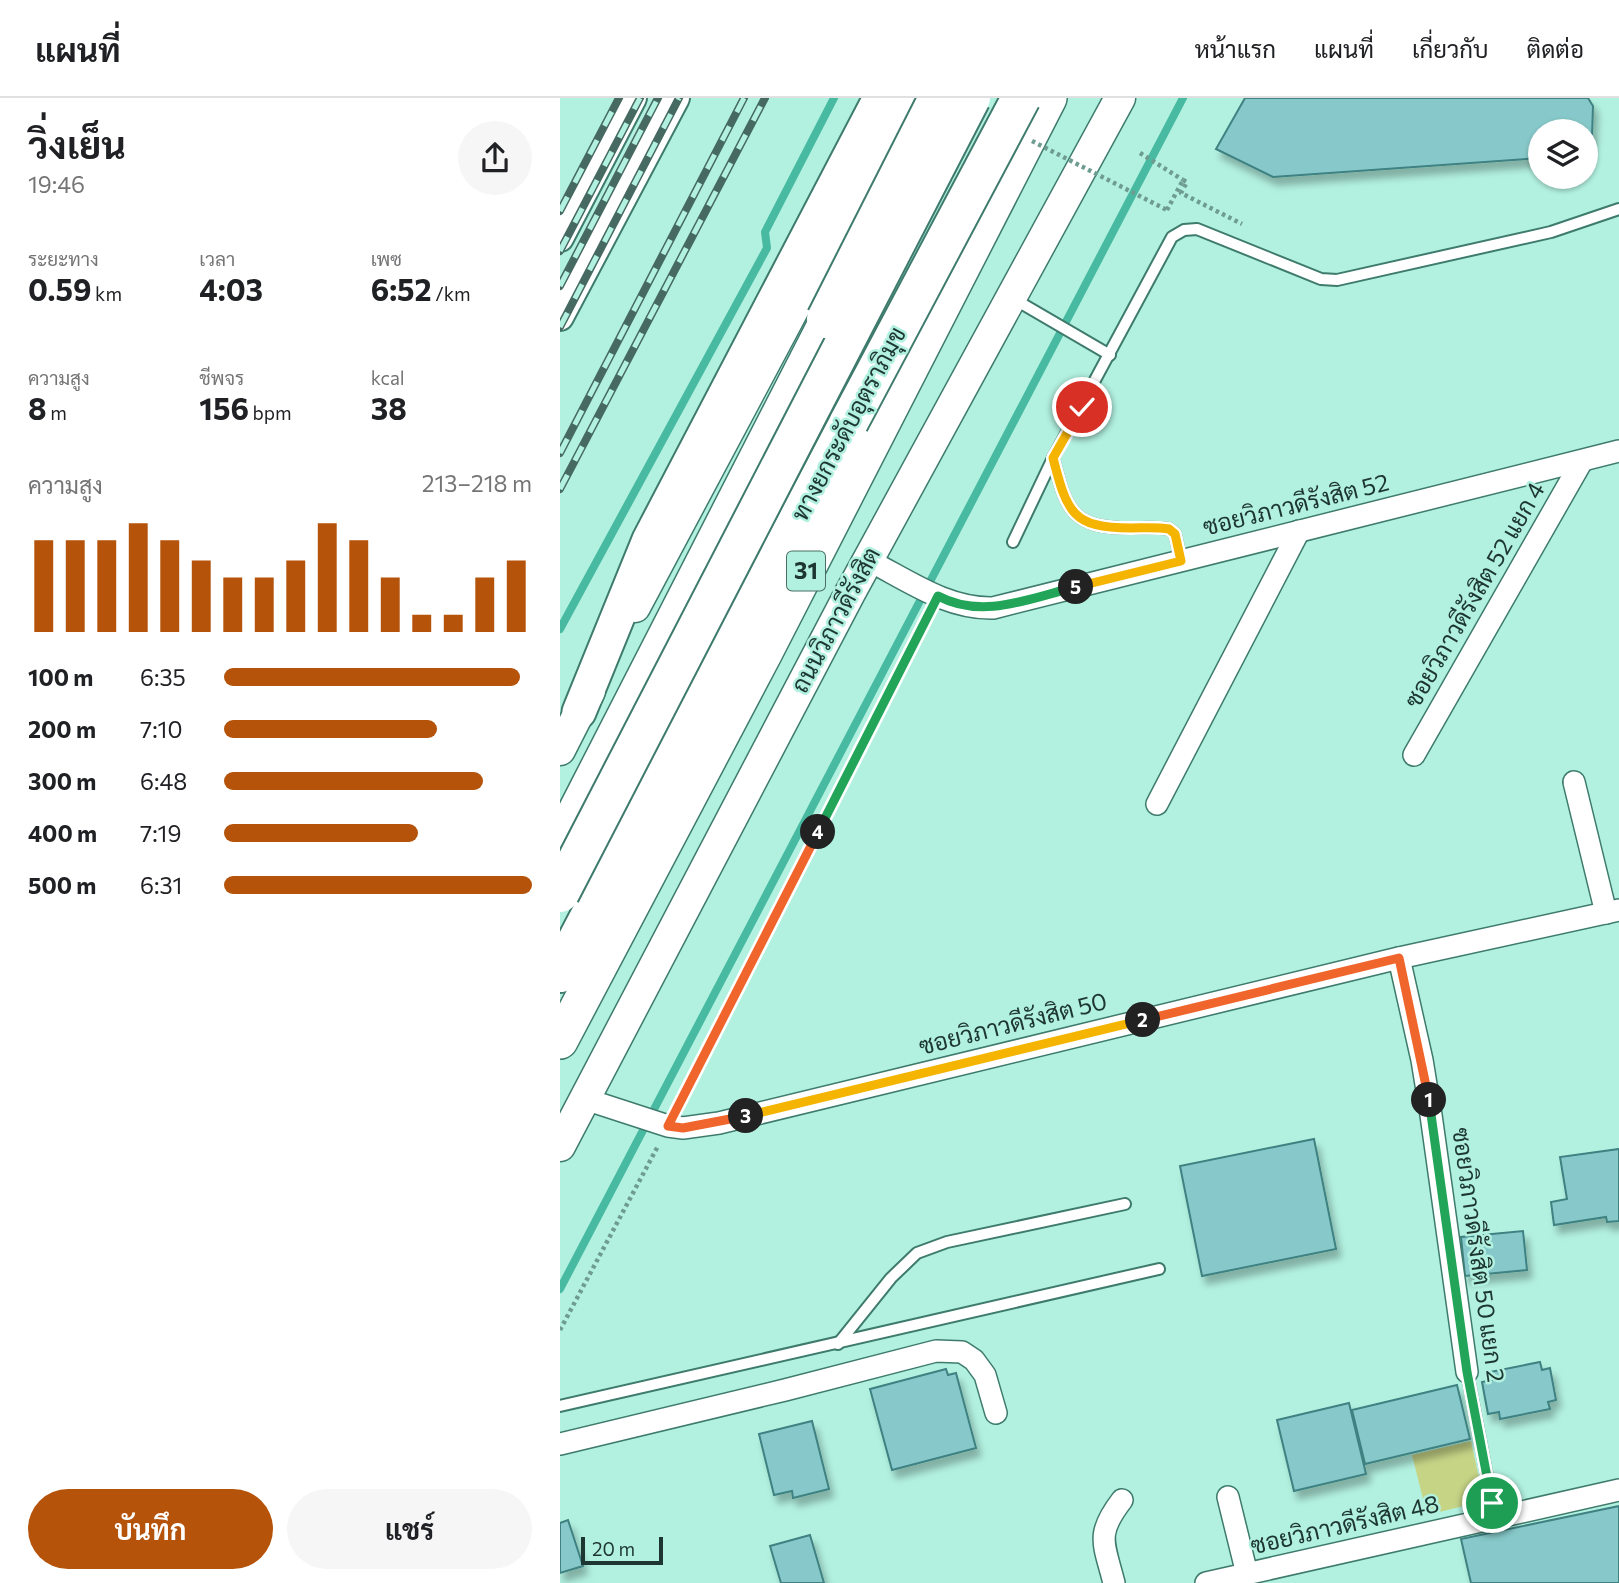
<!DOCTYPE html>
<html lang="th">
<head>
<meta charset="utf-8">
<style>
  :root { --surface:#fff; --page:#f6f6f6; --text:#202124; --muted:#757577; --line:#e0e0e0; --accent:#b45309 }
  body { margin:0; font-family:Commissioner,Sarabun,sans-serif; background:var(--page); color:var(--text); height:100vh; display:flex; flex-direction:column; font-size:26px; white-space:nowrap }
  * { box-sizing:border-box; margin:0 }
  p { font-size:23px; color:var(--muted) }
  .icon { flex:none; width:38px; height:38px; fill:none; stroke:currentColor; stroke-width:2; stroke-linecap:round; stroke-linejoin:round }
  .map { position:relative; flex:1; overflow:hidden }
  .panel { display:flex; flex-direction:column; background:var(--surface); width:560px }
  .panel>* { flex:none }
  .buttons { position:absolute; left:968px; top:21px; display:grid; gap:14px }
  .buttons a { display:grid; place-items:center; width:70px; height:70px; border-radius:50%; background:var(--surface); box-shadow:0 2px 5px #0004; font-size:35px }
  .scale { position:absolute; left:21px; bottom:18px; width:82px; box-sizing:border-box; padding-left:7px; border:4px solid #1d3630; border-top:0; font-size:19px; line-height:24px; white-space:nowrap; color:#1d3630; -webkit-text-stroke:5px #b2f1e0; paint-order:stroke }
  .pin { position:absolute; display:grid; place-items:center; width:60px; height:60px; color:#fff; margin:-30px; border:4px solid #fff; border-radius:50%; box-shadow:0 2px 7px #0007 }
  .km { position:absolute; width:35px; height:35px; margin:-18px; border-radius:50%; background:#222; color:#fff; font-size:19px; line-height:35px; text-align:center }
  .round { display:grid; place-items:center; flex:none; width:74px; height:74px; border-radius:37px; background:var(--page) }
  .head { display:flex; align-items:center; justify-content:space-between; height:119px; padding:0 28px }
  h1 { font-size:38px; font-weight:700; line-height:52px }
  .figures { display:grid; grid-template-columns:repeat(3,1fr); gap:10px; height:119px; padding:7px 28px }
  .figures div { display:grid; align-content:center }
  .figures b { font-size:30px; font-weight:700 }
  .figures small { font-size:19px; font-weight:400 }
  .figures p { font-size:19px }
  .chart { height:196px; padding:14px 28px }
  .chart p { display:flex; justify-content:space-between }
  .chart svg { width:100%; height:126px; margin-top:7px; stroke:var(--accent); stroke-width:6 }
  .button { display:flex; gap:14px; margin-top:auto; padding:14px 28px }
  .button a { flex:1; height:80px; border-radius:42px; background:var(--accent); color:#fff; font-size:28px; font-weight:700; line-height:80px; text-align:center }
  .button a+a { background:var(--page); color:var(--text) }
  ul { padding:0 28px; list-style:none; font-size:23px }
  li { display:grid; grid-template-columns:112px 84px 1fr; align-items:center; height:52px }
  li i { height:18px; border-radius:9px; background:var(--accent) }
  header { display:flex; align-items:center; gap:42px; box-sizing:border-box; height:98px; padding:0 35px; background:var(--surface); border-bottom:2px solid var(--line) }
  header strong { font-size:33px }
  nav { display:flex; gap:38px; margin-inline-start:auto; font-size:24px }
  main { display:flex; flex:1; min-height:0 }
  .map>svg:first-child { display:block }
  .green { fill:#c6d486 }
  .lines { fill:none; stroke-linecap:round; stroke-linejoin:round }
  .stream { stroke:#49baa2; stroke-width:8 }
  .building { fill:#87c9ca; stroke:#3f8182; stroke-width:2; filter:url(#shadow) }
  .service-casing { stroke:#3e7b6d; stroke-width:14 }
  .minor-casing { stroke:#3e7b6d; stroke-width:24 }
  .tertiary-casing { stroke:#3e7b6d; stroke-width:30 }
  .secondary-casing { stroke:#3e7b6d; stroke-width:33 }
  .primary-casing { stroke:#3e7b6d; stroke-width:37 }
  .trunk-casing { stroke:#3e7b6d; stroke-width:38 }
  .motorway-casing { stroke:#3e7b6d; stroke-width:42 }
  .path { stroke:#6e9c90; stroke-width:4.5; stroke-dasharray:3.5 3.5; stroke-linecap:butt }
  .service { stroke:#fff; stroke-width:10 }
  .minor { stroke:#fff; stroke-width:21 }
  .tertiary { stroke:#fff; stroke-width:26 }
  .secondary { stroke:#fff; stroke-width:30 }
  .primary { stroke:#fff; stroke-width:33 }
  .trunk { stroke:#fff; stroke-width:35 }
  .motorway { stroke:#fff; stroke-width:38 }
  .rail-casing { stroke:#466a61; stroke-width:8 }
  .rail { stroke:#b2f1e0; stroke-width:5; stroke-dasharray:16; stroke-linecap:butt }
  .motorway-bridge-casing { stroke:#3e7b6d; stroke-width:42; stroke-linecap:butt }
  .path-bridge { stroke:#6e9c90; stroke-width:4.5; stroke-dasharray:3.5 3.5; stroke-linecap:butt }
  .motorway-bridge { stroke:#fff; stroke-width:38 }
  .split-1-casing { stroke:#fff; stroke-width:14 }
  .split-2-casing { stroke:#fff; stroke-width:14 }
  .split-3-casing { stroke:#fff; stroke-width:14 }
  .split-4-casing { stroke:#fff; stroke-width:14 }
  .split-5-casing { stroke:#fff; stroke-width:14 }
  .split-6-casing { stroke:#fff; stroke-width:14 }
  .split-1 { stroke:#22a559; stroke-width:9 }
  .split-2 { stroke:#f0652b; stroke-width:9 }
  .split-3 { stroke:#f5b400; stroke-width:9 }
  .split-4 { stroke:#f0652b; stroke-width:9 }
  .split-5 { stroke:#22a559; stroke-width:9 }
  .split-6 { stroke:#f5b400; stroke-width:9 }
  .labels { text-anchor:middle; stroke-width:5; stroke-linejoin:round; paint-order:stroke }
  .shield { fill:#b2f1e0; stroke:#4a6e65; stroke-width:2 }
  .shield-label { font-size:23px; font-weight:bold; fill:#1d3630 }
  .street-label { font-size:24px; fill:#1d3630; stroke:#b2f1e0 }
</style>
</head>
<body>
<header>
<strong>แผนที่</strong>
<nav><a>หน้าแรก</a><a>แผนที่</a><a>เกี่ยวกับ</a><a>ติดต่อ</a></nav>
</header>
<main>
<section class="panel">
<div class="head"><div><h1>วิ่งเย็น</h1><p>19:46</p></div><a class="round"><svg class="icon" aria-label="share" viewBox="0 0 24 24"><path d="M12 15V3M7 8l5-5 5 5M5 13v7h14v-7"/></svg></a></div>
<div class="figures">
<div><p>ระยะทาง</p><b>0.59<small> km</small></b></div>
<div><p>เวลา</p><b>4:03</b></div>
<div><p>เพซ</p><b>6:52<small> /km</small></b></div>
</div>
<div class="figures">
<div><p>ความสูง</p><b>8<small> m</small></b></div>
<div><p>ชีพจร</p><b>156<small> bpm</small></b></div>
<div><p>kcal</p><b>38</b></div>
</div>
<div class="chart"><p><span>ความสูง</span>213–218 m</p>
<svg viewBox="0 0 160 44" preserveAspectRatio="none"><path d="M5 44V12M15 44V12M25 44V12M35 44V6M45 44V12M55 44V19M65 44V25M75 44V25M85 44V19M95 44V6M105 44V12M115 44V25M125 44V38M135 44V38M145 44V25M155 44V19"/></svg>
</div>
<ul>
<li><b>100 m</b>6:35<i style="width:96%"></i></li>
<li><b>200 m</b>7:10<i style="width:69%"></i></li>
<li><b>300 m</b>6:48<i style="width:84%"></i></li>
<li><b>400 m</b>7:19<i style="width:63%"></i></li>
<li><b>500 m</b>6:31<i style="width:100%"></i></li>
</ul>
<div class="button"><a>บันทึก</a><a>แชร์</a></div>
</section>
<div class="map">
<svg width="1059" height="1485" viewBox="0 0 1059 1485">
  <defs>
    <filter id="shadow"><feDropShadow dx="4.5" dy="8" stdDeviation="3.5" flood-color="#0004"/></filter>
  </defs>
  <rect width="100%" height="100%" fill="#b2f1e0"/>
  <path class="green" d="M911,1343l13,60 -57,14 -15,-60z"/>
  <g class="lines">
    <g class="stream">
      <path d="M0,531l207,-381 -2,-16 69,-134"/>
      <path d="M0,1191l623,-1191"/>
    </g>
  </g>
  <g class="building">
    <path d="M685,0h343l5,8 -1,30 -6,8v-13h-46v27l-267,19 -57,-28z"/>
    <path d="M754,1041l22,110 -134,27 -22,-110z"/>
    <path d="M1059,1051v72l-12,1 -1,-5 -52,8 -3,-23 16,-3 -7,-42z"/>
    <path d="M963,1133l4,39 -62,6 -4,-39z"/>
    <path d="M980,1264l2,8 8,-2 6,32 -8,2 2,7 -50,10 -1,-7 -11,2 -6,-32 10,-2 -2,-8z"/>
    <path d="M386,1271l2,6 8,-2 20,75 -84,22 -22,-81z"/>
    <path d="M897,1287l13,54 -105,25 -13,-54z"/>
    <path d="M789,1305l17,71 -72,17 -17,-71z"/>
    <path d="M252,1323l17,68 -36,9 -1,-7 -18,4 -15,-61z"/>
    <path d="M1059,1408v77h-148l-10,-44z"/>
    <path d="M8,1422l15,46 -23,7v-50z"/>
    <path d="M250,1437l14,48h-43l-11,-37z"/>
  </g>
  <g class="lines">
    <defs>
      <g id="service">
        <path d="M454,201l96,56"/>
        <path d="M493,360c14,54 19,70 78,70 13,0 26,-1 38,1l6,5 6,27"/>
        <path d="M453,444l40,-84 119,-221 12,-7 13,-1 124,50 16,1 214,-48 68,-23"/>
        <path d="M278,1246l53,-66 26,-25 30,-11 178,-38"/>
        <path d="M907,1274l28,146"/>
        <path d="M0,1308l599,-137"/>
      </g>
      <g id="minor">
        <path d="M308,462c41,21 79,49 125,48l626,-157"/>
        <path d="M854,657l168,-294"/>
        <path d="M1014,684l32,131"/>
        <path d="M597,706l142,-273"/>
        <path d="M839,860l23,102 9,55 36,257"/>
        <path d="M25,1001l83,27 15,2 36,-5 680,-165 220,-48"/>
        <path d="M0,1346l225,-54 151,-39 26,1 12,8 11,15 11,38"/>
        <path d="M668,1399l19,77"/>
        <path d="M554,1485c-10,-40 -19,-48 8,-83"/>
        <path d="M646,1485l413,-93"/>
      </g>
      <g id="tertiary">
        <path d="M0,140l73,-140"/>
        <path d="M0,219l116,-219"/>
      </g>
      <g id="secondary">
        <path d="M75,509l271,-509"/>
        <path d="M0,652l30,-59"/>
        <path d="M0,1048l290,-553 270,-495"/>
      </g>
      <path id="primary" d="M19,614l70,-172 231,-442"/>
      <g id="trunk">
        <path d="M0,744l281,-548"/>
        <path d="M0,943l204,-387 285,-556"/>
      </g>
      <path id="motorway" d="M0,875l289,-551"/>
    </defs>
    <use href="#service" class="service-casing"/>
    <use href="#minor" class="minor-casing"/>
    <use href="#tertiary" class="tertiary-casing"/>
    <use href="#secondary" class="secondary-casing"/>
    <use href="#primary" class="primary-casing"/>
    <use href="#trunk" class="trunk-casing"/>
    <use href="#motorway" class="motorway-casing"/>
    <g class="path">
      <path d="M580,55l43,27"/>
      <path d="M623,82l4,2 -6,11 61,31"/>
      <path d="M607,112l16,-30"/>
      <path d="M120,1006l248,-489"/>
      <path d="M0,1232l98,-184"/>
    </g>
    <use href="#service" class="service"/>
    <use href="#minor" class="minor"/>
    <use href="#tertiary" class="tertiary"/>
    <use href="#secondary" class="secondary"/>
    <use href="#primary" class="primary"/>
    <use href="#trunk" class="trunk"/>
    <use href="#motorway" class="motorway"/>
    <defs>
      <g id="rail">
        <path d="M0,113l59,-113"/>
        <path d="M0,153l80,-153"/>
        <path d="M0,188l98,-188"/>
        <path d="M0,229l119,-229"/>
        <path d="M0,355l184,-355"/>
        <path d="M0,391l205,-391"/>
      </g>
    </defs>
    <use href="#rail" class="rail-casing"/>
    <use href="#rail" class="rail"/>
    <defs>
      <g id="motorway-bridge">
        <path d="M266,221l112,-221"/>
        <path d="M289,324l172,-324"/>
        <path d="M0,795l411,-795"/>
      </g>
    </defs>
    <use href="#motorway-bridge" class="motorway-bridge-casing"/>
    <path class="path-bridge" d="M472,43l135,69"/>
    <use href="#motorway-bridge" class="motorway-bridge"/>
  </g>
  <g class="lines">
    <defs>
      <path id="split-1" d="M869,1002l38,272 25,131"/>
      <path id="split-2" d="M583,922l256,-62 30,142"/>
      <path id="split-3" d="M186,1018l397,-96"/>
      <path id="split-4" d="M186,1018l-63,12 -15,-2 150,-294"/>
      <path id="split-5" d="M258,734l120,-236c45,24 92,2 138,-9"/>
      <path id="split-6" d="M516,489l105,-26 -6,-27 -6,-5c-12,-2 -25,-1 -38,-1 -59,0 -64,-16 -78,-70l29,-51"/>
    </defs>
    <use href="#split-1" class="split-1-casing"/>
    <use href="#split-2" class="split-2-casing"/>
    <use href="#split-3" class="split-3-casing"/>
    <use href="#split-4" class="split-4-casing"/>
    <use href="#split-5" class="split-5-casing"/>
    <use href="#split-6" class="split-6-casing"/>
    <use href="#split-1" class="split-1"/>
    <use href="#split-2" class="split-2"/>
    <use href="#split-3" class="split-3"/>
    <use href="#split-4" class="split-4"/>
    <use href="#split-5" class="split-5"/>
    <use href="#split-6" class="split-6"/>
  </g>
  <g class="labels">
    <rect class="shield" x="227" y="453.5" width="38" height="39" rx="5"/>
    <g class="shield-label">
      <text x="246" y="481">31</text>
    </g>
    <g class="street-label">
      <text transform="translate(289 326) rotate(-62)" y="8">ทางยกระดับอุตราภิมุข</text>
      <text transform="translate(736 407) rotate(-14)" y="8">ซอยวิภาวดีรังสิต 52</text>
      <text transform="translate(915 497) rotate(-60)" y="8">ซอยวิภาวดีรังสิต 52 แยก 4</text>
      <text transform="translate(276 522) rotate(-62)" y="8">ถนนวิภาวดีรังสิต</text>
      <text transform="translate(453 926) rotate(-14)" y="8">ซอยวิภาวดีรังสิต 50</text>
      <text transform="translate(918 1157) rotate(82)" y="8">ซอยวิภาวดีรังสิต 50 แยก 2</text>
      <text transform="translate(785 1427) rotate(-13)" y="8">ซอยวิภาวดีรังสิต 48</text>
    </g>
  </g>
</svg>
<div class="buttons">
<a><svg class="icon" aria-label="layers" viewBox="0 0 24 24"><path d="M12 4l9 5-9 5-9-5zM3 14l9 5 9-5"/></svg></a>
</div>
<div class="scale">20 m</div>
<div class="pin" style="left:932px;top:1405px;background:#1e9e55"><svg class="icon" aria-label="arrive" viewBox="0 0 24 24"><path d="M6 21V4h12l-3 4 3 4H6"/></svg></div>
<div class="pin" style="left:522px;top:309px;background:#d93025"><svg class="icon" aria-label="check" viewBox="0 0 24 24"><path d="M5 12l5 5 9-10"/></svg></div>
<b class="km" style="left:869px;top:1002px">1</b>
<b class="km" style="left:583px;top:922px">2</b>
<b class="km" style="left:186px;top:1018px">3</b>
<b class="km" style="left:258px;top:734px">4</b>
<b class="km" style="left:516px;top:489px">5</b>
</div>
</main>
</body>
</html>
